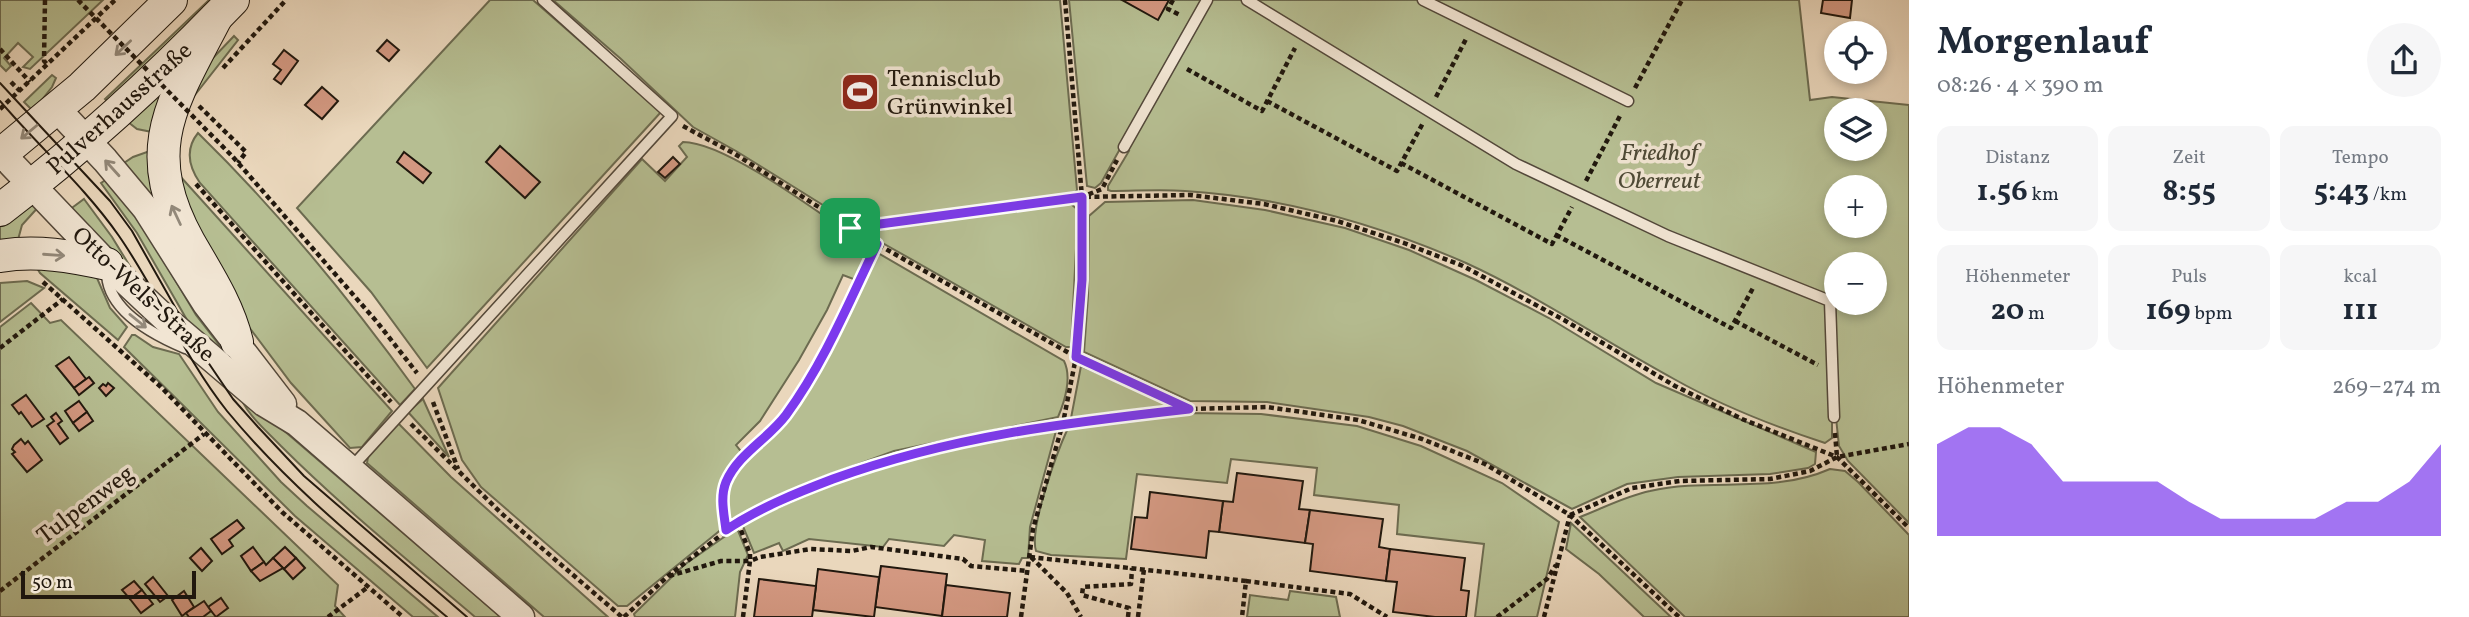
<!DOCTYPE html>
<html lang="de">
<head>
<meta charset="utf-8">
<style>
  :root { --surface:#fff; --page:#f6f6f7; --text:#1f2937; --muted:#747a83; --accent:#7c3aed }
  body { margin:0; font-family:Vollkorn,serif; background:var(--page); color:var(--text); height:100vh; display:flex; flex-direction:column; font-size:26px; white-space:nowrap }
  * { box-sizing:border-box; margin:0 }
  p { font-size:23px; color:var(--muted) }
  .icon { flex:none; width:38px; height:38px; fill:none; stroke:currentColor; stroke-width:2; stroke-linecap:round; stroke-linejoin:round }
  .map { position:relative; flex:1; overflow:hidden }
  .drawer { display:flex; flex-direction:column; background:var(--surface); width:560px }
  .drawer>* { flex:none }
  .fabs { position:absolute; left:1824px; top:21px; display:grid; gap:14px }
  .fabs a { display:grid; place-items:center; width:63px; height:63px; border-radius:50%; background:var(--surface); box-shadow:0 4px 10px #0003; font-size:35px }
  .scale { position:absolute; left:21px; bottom:18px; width:175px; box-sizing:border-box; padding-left:7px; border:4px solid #21180e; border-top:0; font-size:19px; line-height:24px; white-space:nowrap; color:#21180e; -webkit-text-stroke:5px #f1e5d3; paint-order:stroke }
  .pin { position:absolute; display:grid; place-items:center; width:60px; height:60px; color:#fff; margin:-30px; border-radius:14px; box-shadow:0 4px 10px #0006 }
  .round { display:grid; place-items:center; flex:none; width:74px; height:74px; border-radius:37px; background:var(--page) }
  .overview { display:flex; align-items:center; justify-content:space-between; height:119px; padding:0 28px }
  h1 { font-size:38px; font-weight:700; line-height:52px }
  .figures { display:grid; grid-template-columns:repeat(3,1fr); gap:10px; height:119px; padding:7px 28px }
  .figures div { display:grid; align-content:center; border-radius:14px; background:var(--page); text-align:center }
  .figures b { font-size:30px; font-weight:700 }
  .figures small { font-size:19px; font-weight:400 }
  .figures p { font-size:19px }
  .chart { height:196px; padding:14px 28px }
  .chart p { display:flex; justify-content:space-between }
  .chart svg { width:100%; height:126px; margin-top:7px; fill:var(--accent); opacity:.7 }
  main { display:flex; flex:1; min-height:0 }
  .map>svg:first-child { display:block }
  .green { fill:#b6be92; stroke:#6c6b50; stroke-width:2; fill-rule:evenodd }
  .building { fill:#d39881; stroke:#21180e; stroke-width:2 }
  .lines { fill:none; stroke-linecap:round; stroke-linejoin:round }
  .service-casing { stroke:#53483a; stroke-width:13 }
  .tertiary-casing { stroke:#53483a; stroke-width:29 }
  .secondary-casing { stroke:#21180e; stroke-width:34 }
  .path { stroke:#21180e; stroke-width:4.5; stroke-dasharray:5 3.5; stroke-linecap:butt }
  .service { stroke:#f1e5d3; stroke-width:10 }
  .tertiary { stroke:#f1e5d3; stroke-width:26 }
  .secondary { stroke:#f1e5d3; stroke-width:32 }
  .tram { stroke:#21180e; stroke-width:2 }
  .path-bridge { stroke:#21180e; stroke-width:4.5; stroke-dasharray:5 3.5; stroke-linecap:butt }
  .oneway { stroke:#93897a }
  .route-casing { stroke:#fff; stroke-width:14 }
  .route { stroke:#7c3aed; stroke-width:9 }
  .labels { text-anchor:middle; stroke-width:7; stroke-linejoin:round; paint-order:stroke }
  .poi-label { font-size:24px; fill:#21180e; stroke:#f1e5d3; text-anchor:start }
  .street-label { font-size:24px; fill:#21180e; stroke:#f1e5d3 }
  .park-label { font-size:24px; font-style:italic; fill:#4e4a36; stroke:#f1e5d3 }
</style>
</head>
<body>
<main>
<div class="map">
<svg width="1909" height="617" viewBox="0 0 1909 617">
  <rect width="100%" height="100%" fill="#ead7bc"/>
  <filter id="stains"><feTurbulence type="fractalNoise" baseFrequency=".00286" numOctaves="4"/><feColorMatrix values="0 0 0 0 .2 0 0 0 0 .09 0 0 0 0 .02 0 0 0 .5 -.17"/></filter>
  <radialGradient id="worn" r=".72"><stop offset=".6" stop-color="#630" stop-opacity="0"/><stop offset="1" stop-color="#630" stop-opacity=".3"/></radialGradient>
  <g class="green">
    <path d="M0,0h103l-73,69 -7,-2 10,-10 -15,-14 -14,15 7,8 -5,5 -6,-6z"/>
    <path d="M209,0h6l-105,104 -5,-5z"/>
    <path d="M490,0h43l128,112 -234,256 -56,-76 -74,-84z"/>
    <path d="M553,0h507l17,190 -3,4 -12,2 -194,25 -21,-1 -111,-69 -43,-24 -72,-68z"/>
    <path d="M1069,0h730l11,100 22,-3 77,8v418l-61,-62 -9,-15 -3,-28 -4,1v19l-7,5c-52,-17 -103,-37 -151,-64 -70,-38 -136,-83 -208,-116 -89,-39 -184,-66 -281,-72 -24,-2 -49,0 -74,0l-3,-1v-4l21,-35 -8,-4 -20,36 -6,5 -8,-2zM1836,110h38v39h-38zM1836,187h38v39h-38zM1836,264h38v39h-38z"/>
    <path d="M234,36l4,4 -47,60 20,-40z"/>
    <path d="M52,75l4,3 -4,9 -19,24 -9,-9z"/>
    <path d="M161,94h3l-7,39 -20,-4 -9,-7z"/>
    <path d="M198,133c80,78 151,165 217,256l-15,16 -200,-222c-11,-16 -15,-34 -2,-50z"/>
    <path d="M683,142c44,0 144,77 183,103l1,10 -11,25 -13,-5 -16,35 -28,50 -39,61 -24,24 7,9c-22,22 -23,44 -20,74l-96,78h-9l-137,-119 -19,-27 -24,-72 204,-229 23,22 22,-24 -8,-11z"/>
    <path d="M147,152h8l3,53 -34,-42 9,-6z"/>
    <path d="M179,175l213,236 -30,36 -12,1 -59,-65 -54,-72 -47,-80z"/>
    <path d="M107,179l39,52 50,84 31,40 -33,-23 -57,-99 -36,-50z"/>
    <path d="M35,199l6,5 -19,21 -6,22 -16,1v-21z"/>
    <path d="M84,199l28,38 27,44 -70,-71z"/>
    <path d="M1193,200l72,10 80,18 64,22 67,30 73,38 107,65 160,69 -1,12 -7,4 -38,6 -92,3 -51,7 -55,25 -105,-58 -64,-25 -34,-9 -102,-15 -77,-1 -106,-49 4,-56 1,-80 16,-14z"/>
    <path d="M1071,204l7,6 -7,137h-5l-187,-106 -6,-7 6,-4 95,-15z"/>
    <path d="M878,253l186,108c8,16 1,40 -6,56l-164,34 -79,29 -87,41c-2,-12 -5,-25 0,-37 9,-24 43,-44 59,-67 37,-51 63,-109 91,-164z"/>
    <path d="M65,266l32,12 13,30 17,19 -9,13 -78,-67 -3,-5z"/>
    <path d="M27,281l17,7 -44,34v-39z"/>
    <path d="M31,303l19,20 11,-3 277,265 -3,21 10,11h-345v-290z"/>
    <path d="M132,335h3l18,12 26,7 39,58 63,70 26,24 131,111h-25l-118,-101 -171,-169z"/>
    <path d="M1081,366l92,39 -102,13z"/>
    <path d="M239,392l262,225h-26c-66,-56 -133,-110 -194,-171 -14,-15 -37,-33 -42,-54z"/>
    <path d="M423,399l26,58 -41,-45z"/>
    <path d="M1186,413l75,1 96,12 64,20 81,37 57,39 -22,95h-62l9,-73 -87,-10 2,-29 -85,-10 3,-27 -86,-9 -4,24 -90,-9 -11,85 -75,-4 -15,-4c-7,-23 21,-99 32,-123z"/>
    <path d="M397,422l54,55 157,140h-64l-177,-154 1,-6z"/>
    <path d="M1056,431l-26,96 -2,31h-6l-3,6 -37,-3 3,-21 -31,-5 -10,11 -55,-7 -6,8 -74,-8 -26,12 -4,-8 -25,10 -12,-29c49,-22 98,-45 150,-60 53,-16 109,-24 164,-33z"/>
    <path d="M1830,469l15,2 13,11 51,53v82h-224l-105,-100c23,-9 46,-21 70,-26 60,-14 121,4 180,-22z"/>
    <path d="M1571,523l100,94h-27l-45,-43 -33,-25z"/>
    <path d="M737,528l11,27 -8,17 -5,45h-100l-1,-3 50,-49z"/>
    <path d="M1290,591l46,6 4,20h-93l3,-22 38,5z"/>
  </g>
  <g class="building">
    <path d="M1122,0h47l-11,20z"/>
    <path d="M1823,0h29l-2,18 -29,-5z"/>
    <path d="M387,40l12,10 -10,11 -12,-10z"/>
    <path d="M284,50l14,11 -17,23 -7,-5 7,-9 -8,-6z"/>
    <path d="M322,87l16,14 -16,18 -17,-14z"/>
    <path d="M500,146l40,36 -15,16 -39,-36z"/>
    <path d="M404,152l27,21 -8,10 -26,-21z"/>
    <path d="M673,157l7,7 -15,14 -7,-6z"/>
    <path d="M69,357l17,22 -12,9 -18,-22z"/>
    <path d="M89,377l5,6 -15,12 -5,-7z"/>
    <path d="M108,383l6,5 -8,8 -7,-8 4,-4 3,2z"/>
    <path d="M26,395l18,24 -12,8 -11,-15 -2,2 -7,-9z"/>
    <path d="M79,401l8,11 -14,11 -8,-12z"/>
    <path d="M87,412l6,9 -14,10 -6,-8z"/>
    <path d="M56,413l6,8 -4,3 10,14 -8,6 -13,-18 7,-5 -3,-4z"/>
    <path d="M21,439l4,5 3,-3 14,19 -15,12 -15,-18 3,-2 -3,-3 2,-4z"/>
    <path d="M1237,473l66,8 -4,28 11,1 -5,33 -86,-11 4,-31 10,1z"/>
    <path d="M1150,492l73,9 -4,31 -10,-1 -3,27 -75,-9 4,-32 12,1z"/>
    <path d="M1310,510l73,9 -4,28 11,2 -4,32 -76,-10 3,-27 -8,-1z"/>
    <path d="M237,520l7,8 -15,12 4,6 -11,8 -11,-15z"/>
    <path d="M253,547l11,15 -13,9 -10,-15z"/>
    <path d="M285,547l11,11 -12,11 -11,-11z"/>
    <path d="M201,548l11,13 -10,10 -12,-13z"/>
    <path d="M1390,549l75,9 -4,32 8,1 -3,26h-31l-42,-5 4,-30 -11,-1z"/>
    <path d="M273,558l10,10 -23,13 -9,-10 13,-9 2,3z"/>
    <path d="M296,558l9,10 -12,11 -9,-10z"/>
    <path d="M881,566l66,8 -5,42 -67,-9z"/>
    <path d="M818,569l61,8 -5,40 -61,-7z"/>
    <path d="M153,577l15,19 -8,6 -15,-18z"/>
    <path d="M759,579l57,7 -4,31h-58z"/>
    <path d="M134,581l8,9 -12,9 -8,-9z"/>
    <path d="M946,585l64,8 -3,24h-65z"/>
    <path d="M142,590l11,14 -12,9 -11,-14z"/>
    <path d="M184,591l10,16 -12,9 -10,-16z"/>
    <path d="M221,598l7,10 -12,9 -8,-10z"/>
    <path d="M204,601l7,10 -8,6h-14l-3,-4z"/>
  </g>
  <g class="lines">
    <defs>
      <g id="service">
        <path d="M1247,0l269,164 152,72 162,65 4,116"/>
        <path d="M1423,0l205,101"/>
        <path d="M1124,147l83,-147"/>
        <path d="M107,271c-1,39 47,64 78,77"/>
        <path d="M350,469l322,-353 -129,-116"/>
      </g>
      <g id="tertiary">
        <path d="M57,109l48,51 41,49 60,95 77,100"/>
        <path d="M2,154l105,110 62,58 95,81 33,20 224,194"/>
      </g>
      <g id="secondary">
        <path d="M216,18c-44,85 -78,131 -27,224 19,33 39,63 48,100"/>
        <path d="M0,155l82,-68 89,-87"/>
        <path d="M0,210c83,-63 161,-135 233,-210"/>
        <path d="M0,256c36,-6 72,0 107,8"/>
      </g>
    </defs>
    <use href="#service" class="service-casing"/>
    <use href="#tertiary" class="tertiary-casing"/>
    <use href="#secondary" class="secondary-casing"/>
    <g class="path">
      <path d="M45,0l-1,61 4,4"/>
      <path d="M1065,0l17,197"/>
      <path d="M1173,0l-5,9 12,6"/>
      <path d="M0,49l30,33"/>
      <path d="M223,68l63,-68"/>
      <path d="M1187,69l75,42 33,-63"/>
      <path d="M11,82l9,9"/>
      <path d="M1635,88l47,-88"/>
      <path d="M1436,97l30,-58"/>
      <path d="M1267,101l130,70 26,-48"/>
      <path d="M199,106l47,46 -8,11"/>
      <path d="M0,109l115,-109"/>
      <path d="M683,126l52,28 142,90 199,113 112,51"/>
      <path d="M233,157l144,165 40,51"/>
      <path d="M1401,163l151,81 20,-37"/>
      <path d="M1586,181l35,-67"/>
      <path d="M196,184l195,218"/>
      <path d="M850,228l232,-31 108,-2 74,9 73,17 67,22 59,23 101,54 111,66 67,33 95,38 72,71"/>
      <path d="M1556,235l175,93 22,-40"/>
      <path d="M43,282l118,105 121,125 121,105"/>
      <path d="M1735,321l83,44"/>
      <path d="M0,348l63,-49"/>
      <path d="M433,402l25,67"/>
      <path d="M411,424l90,89 121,104"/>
      <path d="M1835,433l2,24"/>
      <path d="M1570,515l62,-27 48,-7 90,-2 40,-8 27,-14 72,-13"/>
      <path d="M726,530c-2,-16 -6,-33 0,-48 12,-28 42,-43 60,-67 38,-53 63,-113 91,-171"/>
      <path d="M1030,557l216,24 -4,36"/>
      <path d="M1031,557l36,36 14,24"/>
      <path d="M669,576l52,-15h29v-7l-12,-32"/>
      <path d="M1246,581l104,13 37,23"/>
      <path d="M0,591l204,-157"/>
      <path d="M328,617l40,-30"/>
      <path d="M624,617l44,-41 70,-54 36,-19 101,-39 54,-16 70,-15 64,-10 126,-14 78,-2 91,13 64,19 63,25 85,51 109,102"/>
      <path d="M743,617l7,-56 10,-4 51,-8 41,2 19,-4 92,12 8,7 56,5"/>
      <path d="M1021,617l12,-88 30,-106 13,-66 6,-77v-83l20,-8 15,-29"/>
      <path d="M1128,617l1,-9 -47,-13 1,-8 48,-3 1,-16"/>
      <path d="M1138,617l6,-48"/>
      <path d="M1497,617l50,-38 9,-14"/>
      <path d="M1544,617l26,-102"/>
    </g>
    <use href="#service" class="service"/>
    <use href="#tertiary" class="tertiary"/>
    <use href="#secondary" class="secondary"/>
    <g class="tram">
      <path d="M0,83l110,118 22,30 65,115 36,53 25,28 46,49 163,141"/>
      <path d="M0,101c39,46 84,85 119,135 39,56 65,121 108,175 64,78 144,141 220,206"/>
    </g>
    <path class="path-bridge" d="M78,0l155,157"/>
  </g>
  <defs><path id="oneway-shaft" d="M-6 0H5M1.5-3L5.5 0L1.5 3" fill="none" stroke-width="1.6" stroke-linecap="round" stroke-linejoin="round" transform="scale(1.75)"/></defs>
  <g class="oneway">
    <use href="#oneway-shaft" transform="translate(123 48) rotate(137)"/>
    <use href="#oneway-shaft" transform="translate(29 132) rotate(140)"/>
    <use href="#oneway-shaft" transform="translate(112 168) rotate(-132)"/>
    <use href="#oneway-shaft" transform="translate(176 215) rotate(-115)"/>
    <use href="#oneway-shaft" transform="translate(54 255) rotate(4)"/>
    <use href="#oneway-shaft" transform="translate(138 321) rotate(39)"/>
  </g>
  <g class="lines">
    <defs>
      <path id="route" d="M1082,197v83l-6,77 113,52c-125,14 -237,27 -356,70 -37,14 -74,29 -107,51 -2,-16 -6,-33 0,-48 12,-28 42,-43 60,-67 38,-52 63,-113 91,-171l-27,-16z"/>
    </defs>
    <use href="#route" class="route-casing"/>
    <use href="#route" class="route"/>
  </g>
  <defs>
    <symbol id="stadium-square" viewBox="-11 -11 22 22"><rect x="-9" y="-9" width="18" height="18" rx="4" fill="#8f2418" stroke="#f1e5d3"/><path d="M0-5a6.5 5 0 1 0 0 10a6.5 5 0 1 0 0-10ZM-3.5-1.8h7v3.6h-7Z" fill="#fff"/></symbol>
  </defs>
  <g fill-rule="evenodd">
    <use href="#stadium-square" x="838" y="70" width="44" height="44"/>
  </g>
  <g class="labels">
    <g class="poi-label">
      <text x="887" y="86">Tennisclub<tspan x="887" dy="28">Grünwinkel</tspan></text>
    </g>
    <g class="street-label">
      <text transform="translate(119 108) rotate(-42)" y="8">Pulverhausstraße</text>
      <text transform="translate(144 294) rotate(43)" y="8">Otto-Wels-Straße</text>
      <text transform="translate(85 504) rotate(-37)" y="8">Tulpenweg</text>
    </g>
    <g class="park-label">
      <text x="1659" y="160">Friedhof<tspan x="1659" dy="28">Oberreut</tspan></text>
    </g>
  </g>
  <rect width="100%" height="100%" filter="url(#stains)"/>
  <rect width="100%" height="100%" fill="url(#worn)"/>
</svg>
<div class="fabs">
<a><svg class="icon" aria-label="locate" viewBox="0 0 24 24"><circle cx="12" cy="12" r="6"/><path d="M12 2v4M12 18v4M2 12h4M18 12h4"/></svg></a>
<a><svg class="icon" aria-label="layers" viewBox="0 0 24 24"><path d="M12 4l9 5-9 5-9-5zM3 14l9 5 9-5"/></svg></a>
<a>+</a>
<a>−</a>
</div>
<div class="scale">50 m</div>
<div class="pin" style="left:850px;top:228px;background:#1e9e55"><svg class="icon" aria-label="arrive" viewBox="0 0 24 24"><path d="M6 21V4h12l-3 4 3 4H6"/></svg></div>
</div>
<section class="drawer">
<div class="overview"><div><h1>Morgenlauf</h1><p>08:26 · 4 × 390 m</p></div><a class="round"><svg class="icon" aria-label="share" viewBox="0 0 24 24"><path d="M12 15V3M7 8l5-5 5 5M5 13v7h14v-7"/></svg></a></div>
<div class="figures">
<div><p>Distanz</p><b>1.56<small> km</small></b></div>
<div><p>Zeit</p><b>8:55</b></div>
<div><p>Tempo</p><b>5:43<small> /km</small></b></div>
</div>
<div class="figures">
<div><p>Höhenmeter</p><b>20<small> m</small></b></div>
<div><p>Puls</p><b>169<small> bpm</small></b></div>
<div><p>kcal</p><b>111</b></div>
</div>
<div class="chart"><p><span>Höhenmeter</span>269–274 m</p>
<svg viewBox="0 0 160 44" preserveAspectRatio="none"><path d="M0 44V12L10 6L20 6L30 12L40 25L50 25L60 25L70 25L80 32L90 38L100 38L110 38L120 38L130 32L140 32L150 25L160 12V44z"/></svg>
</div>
</section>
</main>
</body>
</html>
